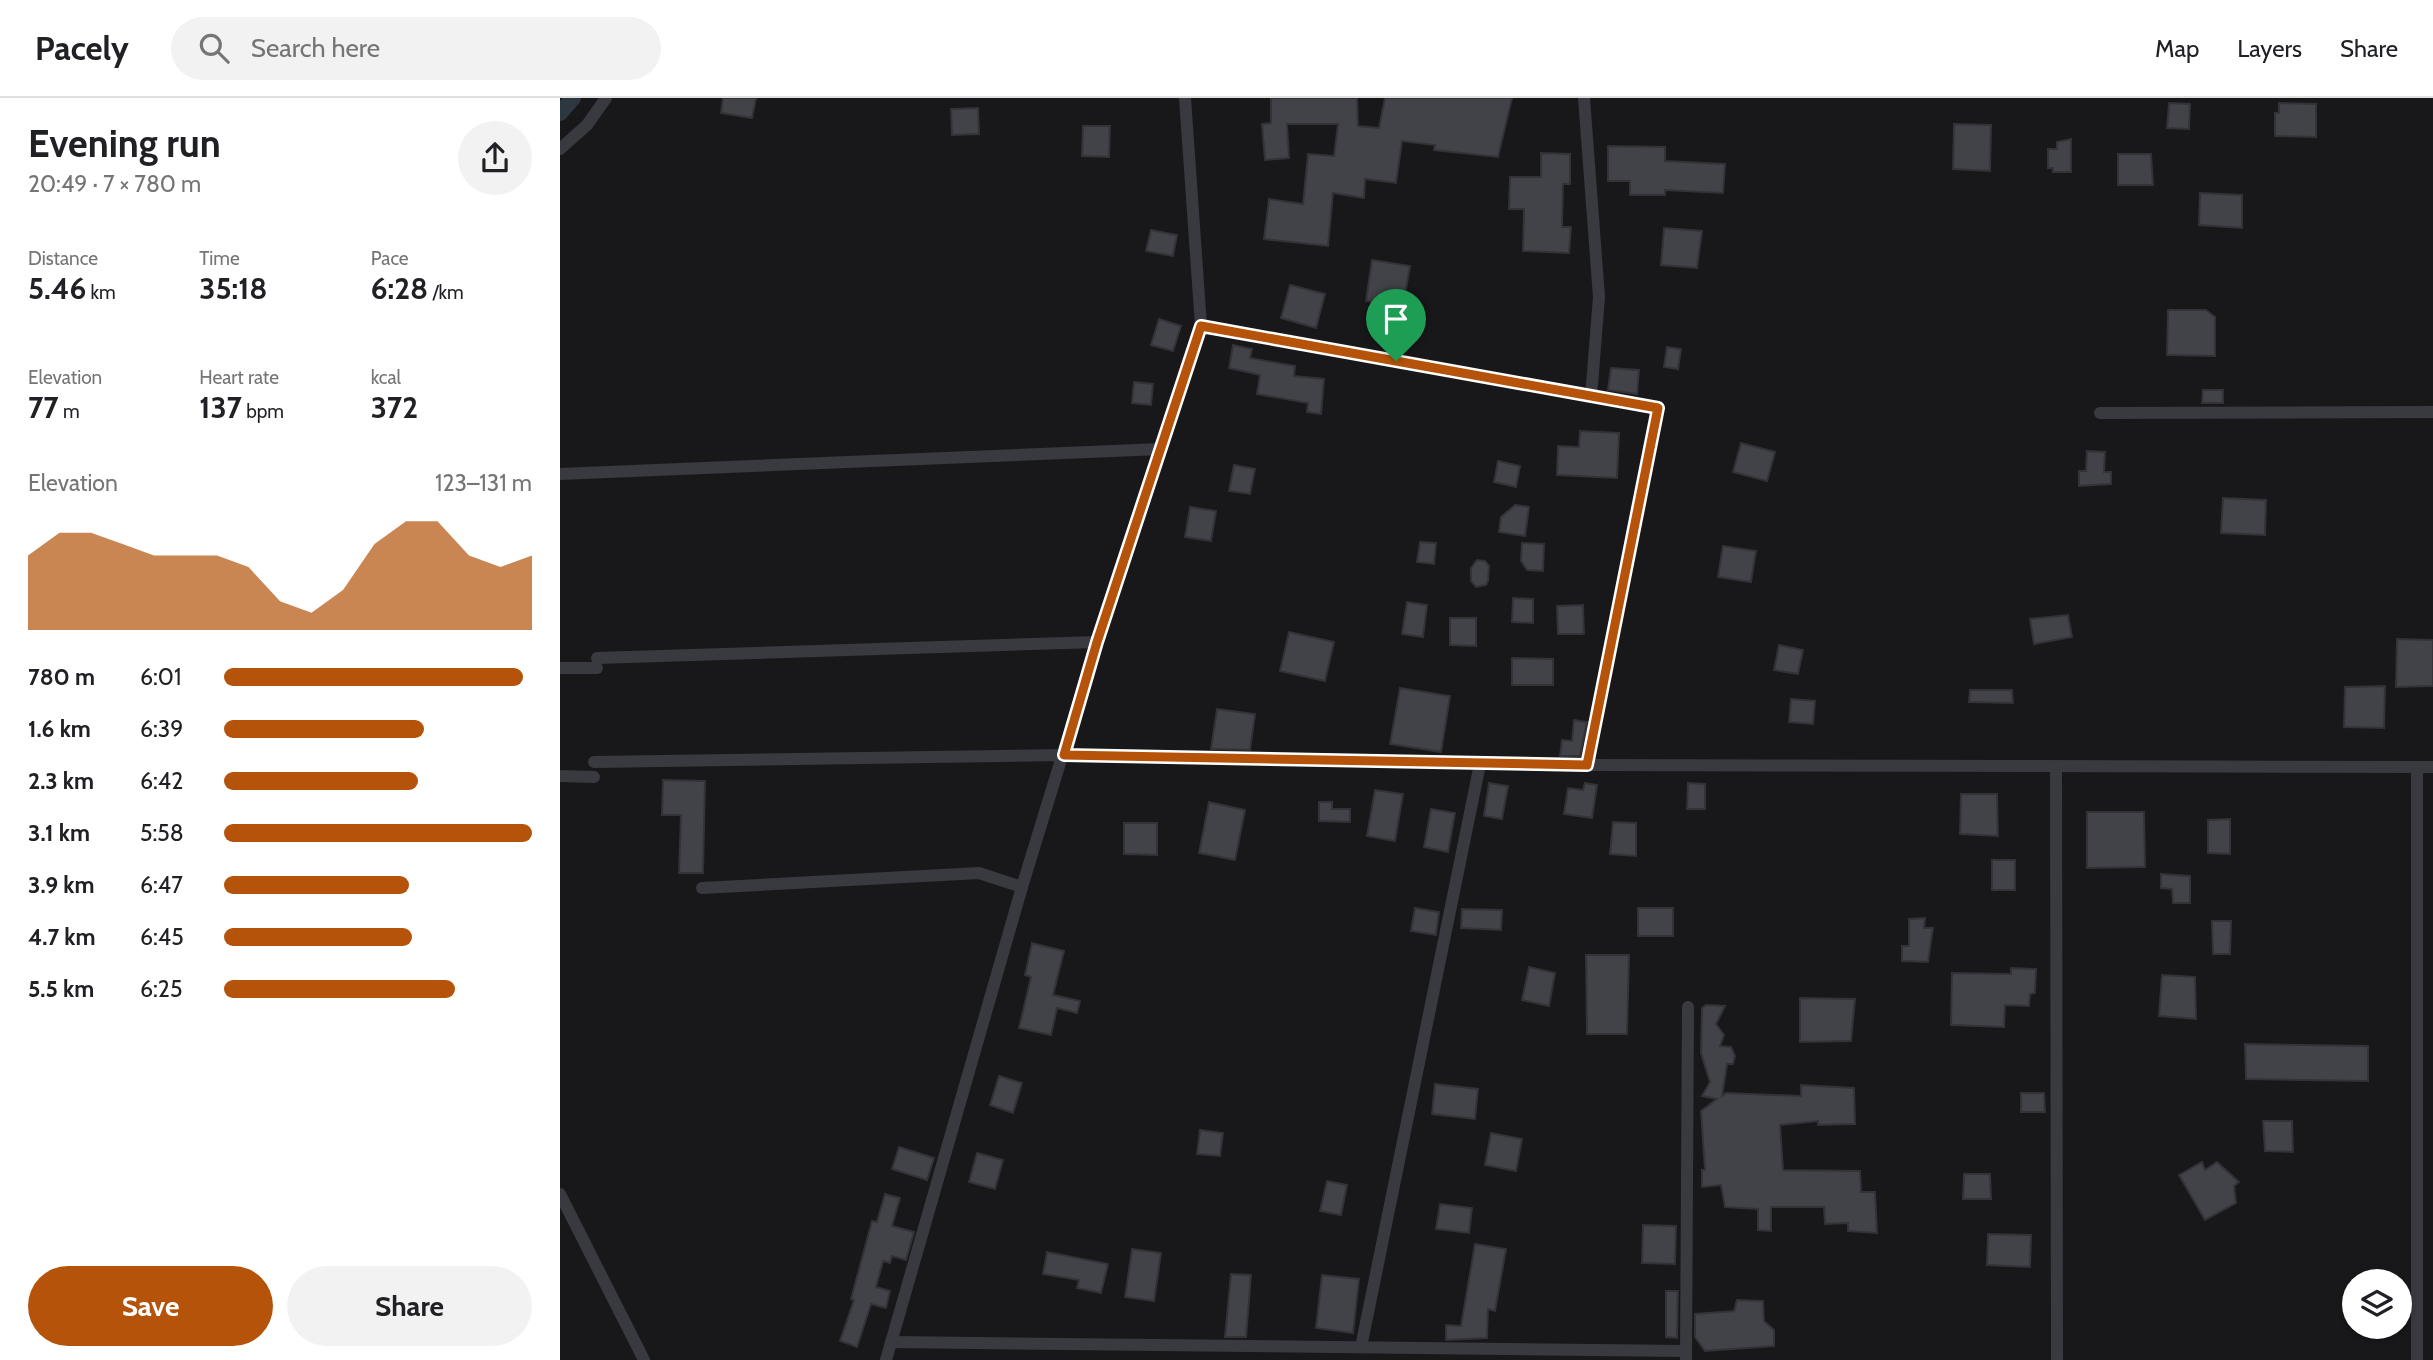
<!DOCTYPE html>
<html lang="en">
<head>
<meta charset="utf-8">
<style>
  :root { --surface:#fff; --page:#f2f2f2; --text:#202124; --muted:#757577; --line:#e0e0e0; --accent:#b45309 }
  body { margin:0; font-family:Cabin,sans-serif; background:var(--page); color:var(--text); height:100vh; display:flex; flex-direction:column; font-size:26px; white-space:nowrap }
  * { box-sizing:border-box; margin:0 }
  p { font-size:23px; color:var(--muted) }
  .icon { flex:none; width:38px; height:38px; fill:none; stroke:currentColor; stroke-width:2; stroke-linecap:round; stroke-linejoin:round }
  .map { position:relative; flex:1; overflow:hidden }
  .sheet { display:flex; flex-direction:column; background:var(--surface); width:560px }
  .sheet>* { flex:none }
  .tools { position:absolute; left:1782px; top:1171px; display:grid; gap:14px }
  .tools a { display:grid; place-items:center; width:70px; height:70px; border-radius:50%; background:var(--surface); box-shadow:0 2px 5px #0004; font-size:35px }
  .pin { position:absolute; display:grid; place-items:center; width:60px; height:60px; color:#fff; margin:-72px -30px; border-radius:50% 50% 50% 0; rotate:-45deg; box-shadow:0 0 7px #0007 }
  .pin .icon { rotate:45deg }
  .round { display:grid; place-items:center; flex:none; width:74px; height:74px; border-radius:37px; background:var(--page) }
  .overview { display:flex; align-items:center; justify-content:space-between; height:119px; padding:0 28px }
  h1 { font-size:38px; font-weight:700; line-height:52px }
  .stats { display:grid; grid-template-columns:repeat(3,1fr); gap:10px; height:119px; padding:7px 28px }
  .stats div { display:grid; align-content:center }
  .stats b { font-size:30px; font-weight:700 }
  .stats small { font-size:19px; font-weight:400 }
  .stats p { font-size:19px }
  .chart { height:196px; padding:14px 28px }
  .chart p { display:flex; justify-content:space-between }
  .chart svg { width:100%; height:126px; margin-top:7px; fill:var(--accent); opacity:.7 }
  .action { display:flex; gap:14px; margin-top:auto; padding:14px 28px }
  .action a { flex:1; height:80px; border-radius:42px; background:var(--accent); color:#fff; font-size:28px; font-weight:700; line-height:80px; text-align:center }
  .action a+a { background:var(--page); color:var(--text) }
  ul { padding:0 28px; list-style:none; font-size:23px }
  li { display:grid; grid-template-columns:112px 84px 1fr; align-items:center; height:52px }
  li i { height:18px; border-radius:9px; background:var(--accent) }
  header { display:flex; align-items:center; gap:42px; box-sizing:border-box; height:98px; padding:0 35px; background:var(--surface); border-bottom:2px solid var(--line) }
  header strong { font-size:33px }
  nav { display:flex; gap:38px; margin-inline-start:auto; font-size:24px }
  .search { width:490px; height:63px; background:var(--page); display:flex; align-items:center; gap:18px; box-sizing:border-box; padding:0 24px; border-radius:38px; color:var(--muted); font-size:26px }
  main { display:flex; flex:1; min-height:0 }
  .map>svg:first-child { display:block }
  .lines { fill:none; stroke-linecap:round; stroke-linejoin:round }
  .canal { stroke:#2c3740; stroke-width:16 }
  .building { fill:#424348; stroke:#323237; stroke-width:2 }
  .minor { stroke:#393a40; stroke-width:12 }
  .route-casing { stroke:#fff; stroke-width:14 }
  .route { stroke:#b45309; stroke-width:9 }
</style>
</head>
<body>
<header>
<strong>Pacely</strong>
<div class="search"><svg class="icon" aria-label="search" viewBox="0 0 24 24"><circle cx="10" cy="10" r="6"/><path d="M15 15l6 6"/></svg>Search here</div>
<nav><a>Map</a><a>Layers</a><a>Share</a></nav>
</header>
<main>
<section class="sheet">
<div class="overview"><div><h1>Evening run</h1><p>20:49 · 7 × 780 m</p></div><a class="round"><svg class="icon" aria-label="share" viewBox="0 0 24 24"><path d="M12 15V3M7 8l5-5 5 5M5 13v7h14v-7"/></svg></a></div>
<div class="stats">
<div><p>Distance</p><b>5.46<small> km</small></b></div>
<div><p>Time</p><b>35:18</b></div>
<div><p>Pace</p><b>6:28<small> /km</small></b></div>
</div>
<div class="stats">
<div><p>Elevation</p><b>77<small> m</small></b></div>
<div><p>Heart rate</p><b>137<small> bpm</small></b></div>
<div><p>kcal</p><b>372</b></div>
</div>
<div class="chart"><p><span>Elevation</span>123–131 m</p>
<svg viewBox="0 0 160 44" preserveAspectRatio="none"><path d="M0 44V18L10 10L20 10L30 14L40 18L50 18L60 18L70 22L80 34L90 38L100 30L110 14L120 6L130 6L140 18L150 22L160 18V44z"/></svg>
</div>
<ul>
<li><b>780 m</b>6:01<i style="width:97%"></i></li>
<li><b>1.6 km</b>6:39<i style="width:65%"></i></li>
<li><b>2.3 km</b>6:42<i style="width:63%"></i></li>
<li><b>3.1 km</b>5:58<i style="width:100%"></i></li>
<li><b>3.9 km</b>6:47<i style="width:60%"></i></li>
<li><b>4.7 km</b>6:45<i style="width:61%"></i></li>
<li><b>5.5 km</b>6:25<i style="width:75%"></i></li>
</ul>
<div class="action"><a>Save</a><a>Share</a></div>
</section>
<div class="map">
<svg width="1873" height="1262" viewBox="0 0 1873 1262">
  <rect width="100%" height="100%" fill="#18181b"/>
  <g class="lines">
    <path class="canal" d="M0,15l13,-15"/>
  </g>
  <g class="building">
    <path d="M163,0h33l-4,20 -31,-5z"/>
    <path d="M711,0h86l1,28 21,2 6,-30h127l-14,59 -64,-7 1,-5 -33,-4 -6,42 -31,-4 -1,19 -31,-5 -5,53 -64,-7 5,-40 34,5 5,-50 26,2 4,-32h-51l2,34 -24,2 -3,-36 9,-1z"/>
    <path d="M1609,5l21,1 -1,25 -22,-1z"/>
    <path d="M1719,5l37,1v33l-41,-1v-23h4z"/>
    <path d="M418,10l1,26 -27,1 -1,-26z"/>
    <path d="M1394,26l37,1 -1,46 -37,-2z"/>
    <path d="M523,28h27l-1,31 -27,-1z"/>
    <path d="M1511,41v33h-18v-4h-5v-19h9v-7z"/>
    <path d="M1048,48l57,1v14l60,3 -2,29 -58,-3v5h-35v-14h-22z"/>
    <path d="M981,55l29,1v30h-7l-1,43h9l-2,26 -46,-2 1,-42h-15l1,-32h31z"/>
    <path d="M1558,56h33l2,31h-35z"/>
    <path d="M1640,95l42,2v33l-43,-3z"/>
    <path d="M1104,130l38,3 -5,37 -36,-3z"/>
    <path d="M591,132l26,5 -4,21 -27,-5z"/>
    <path d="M812,162l38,6 -7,40 -37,-5z"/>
    <path d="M730,187l35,9 -9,34 -35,-10z"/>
    <path d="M1608,212h38l9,7v39l-48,-1z"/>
    <path d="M599,221l22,7 -8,25 -22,-6z"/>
    <path d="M673,247l19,4 -2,9 45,8 -1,10 30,3 -3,35 -14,-2 1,-9 -51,-9 3,-19 -31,-7z"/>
    <path d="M1107,249l14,2 -3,20 -14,-2z"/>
    <path d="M1051,270l28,2 -2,24 -29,-4z"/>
    <path d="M574,284l19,2 -2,21 -19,-2z"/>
    <path d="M1643,292h20v13h-21z"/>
    <path d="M1020,333l39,2 -2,45 -60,-3 1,-29 21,1z"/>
    <path d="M1181,345l34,9 -8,29 -34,-9z"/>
    <path d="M1527,353l18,1 -1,20h7v12l-32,2v-15h7z"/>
    <path d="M938,363l22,5 -4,21 -22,-5z"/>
    <path d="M674,367l21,4 -5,25 -21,-3z"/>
    <path d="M1663,400l43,2 -1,35 -44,-2z"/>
    <path d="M955,407l14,2 -4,29 -26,-4 2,-15z"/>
    <path d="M630,409l26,4 -5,30 -26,-4z"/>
    <path d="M860,444l16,1 -2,21 -17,-2z"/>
    <path d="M962,445l22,1 -1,27 -16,-1 -6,-9z"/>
    <path d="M1163,448l33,5 -5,31 -33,-5z"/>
    <path d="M917,462l8,1 4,5 -1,15 -2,4 -10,2 -5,-6v-13z"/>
    <path d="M953,500l20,1v24l-21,-1z"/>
    <path d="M847,504l20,3 -4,32 -21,-3z"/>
    <path d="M1023,507l1,29h-26l-1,-28z"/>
    <path d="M1508,517l4,22 -38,7 -4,-25z"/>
    <path d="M890,520h26v28l-26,-1z"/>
    <path d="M729,534l45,10 -9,39 -45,-10z"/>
    <path d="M1837,541l36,1v46l-37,1z"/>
    <path d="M1219,547l24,5 -5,24 -24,-4z"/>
    <path d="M952,560l41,1v26h-41z"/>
    <path d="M1825,588l-1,42 -40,-1 1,-40z"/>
    <path d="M840,590l50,8 -9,56 -51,-8z"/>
    <path d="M1410,592h42l1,13 -44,-1z"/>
    <path d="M1231,601l24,2 -2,23 -24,-2z"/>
    <path d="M657,611l38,5 -5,36 -39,-1z"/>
    <path d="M1014,622l13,2 -7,34h-20l2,-16 10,1z"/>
    <path d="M103,682l42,1 -2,92h-24l2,-58h-19z"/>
    <path d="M929,685l19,3 -6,33 -18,-3z"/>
    <path d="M1025,685l12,2 -5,33 -28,-4 4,-26 15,2z"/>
    <path d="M1128,685l17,1v25h-18z"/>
    <path d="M815,692l28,4 -8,47 -28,-5z"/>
    <path d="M1401,696h36l1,42 -38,-2z"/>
    <path d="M649,704l36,8 -10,50 -36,-7z"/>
    <path d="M759,704h13v7h18v13l-31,-1z"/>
    <path d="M871,711l24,4 -7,39 -24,-5z"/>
    <path d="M1527,714h57l1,55 -58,1z"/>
    <path d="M1670,721v35l-22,-1v-33z"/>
    <path d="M1053,724l23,1v33l-26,-2z"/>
    <path d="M564,725h33v32l-33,-1z"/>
    <rect x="1432" y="762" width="23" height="30"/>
    <path d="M1601,776l29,2v27h-17l-1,-14 -11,-1z"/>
    <path d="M855,810l24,4 -3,23 -25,-4z"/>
    <rect x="1078" y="810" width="35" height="28"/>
    <path d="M902,811l40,1 -1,20 -40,-2z"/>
    <path d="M1365,820l-1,10h9l-5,34 -26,-1v-15h7v-27z"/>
    <path d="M1652,823h19l-1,33h-17z"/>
    <path d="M472,845l32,8 -11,44 27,6 -3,12 -20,-5 -6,27 -32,-7 12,-51 -6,-2z"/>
    <path d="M1026,857h43l-2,79h-40z"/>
    <path d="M969,869l26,6 -6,33 -27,-6z"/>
    <path d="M1451,870l25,1 -1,24 -5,1 -1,12 -24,-1 -1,22 -53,-2 1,-52 59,1z"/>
    <path d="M1602,877l33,2 1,42 -37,-3z"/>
    <path d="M1240,900l55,1 -4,42 -51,1z"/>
    <path d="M1146,907l19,1 -9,18 8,11 -4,11 11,1 4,9 -2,8h-6l-5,32 4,-3 75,3v-11l53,3 1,36 -37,1v-4l-38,4 3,45 77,1 1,21h14l2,41 -29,-2v-8l-23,1 -1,-17h-53v24l-13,-1v-21l-33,-2 -4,-22 -19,2v-17h3l-4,-59 16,-12 -15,-3 8,-14 -9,-29 1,-45z"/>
    <path d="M1685,946l123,2v35l-122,-2z"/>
    <path d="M439,978l23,7 -9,30 -23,-8z"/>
    <path d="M875,986l43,5 -3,30 -43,-5z"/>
    <path d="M1461,995h23l1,19h-24z"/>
    <path d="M1703,1023h29l1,31 -28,-1z"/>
    <path d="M640,1032l23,3 -3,23 -23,-2z"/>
    <path d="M931,1035l31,6 -6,32 -31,-6z"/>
    <path d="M339,1049l35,11 -7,22 -35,-11z"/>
    <path d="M417,1055l26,7 -8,29 -26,-7z"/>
    <path d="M1642,1064l3,8 12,-8 22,20 -5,4 2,17 -31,17 -26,-45z"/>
    <path d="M1404,1076h26l1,25h-28z"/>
    <path d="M767,1083l20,4 -6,30 -21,-4z"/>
    <path d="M325,1096l15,4 -8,28 22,6 -8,28 -14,-4 -2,7 -7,-2 -7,26 14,4 -4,17 -15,-4 -14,43 -17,-6 14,-41 -3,-1 21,-78 5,1z"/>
    <path d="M880,1106l32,4 -3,25 -33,-4z"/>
    <path d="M1083,1127l33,1 -1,38 -33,-1z"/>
    <path d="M1428,1136l43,1 -1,32 -43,-2z"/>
    <path d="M915,1146l31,5 -11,62 -7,-2 -1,29 -41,2v-15l15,1z"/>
    <path d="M572,1151l29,4 -7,48 -29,-4z"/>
    <path d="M487,1154l61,12 -7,29 -24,-5 2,-8 -36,-6z"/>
    <path d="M671,1176l20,1 -5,62h-21z"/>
    <path d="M762,1177l37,4 -6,54 -37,-5z"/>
    <path d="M1106,1193h12l-1,47 -11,-1z"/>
    <path d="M1177,1202l26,1 1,20 10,9v16l-69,5 -10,-14v-23l39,-3z"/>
  </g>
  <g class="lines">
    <g class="minor">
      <path d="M1024,0l15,199 -8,100"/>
      <path d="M0,51l27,-24 19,-27"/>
      <path d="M641,228l457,82 -71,357"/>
      <path d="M1540,315l333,-1"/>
      <path d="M0,376l601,-25"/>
      <path d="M37,560l500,-16"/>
      <path d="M0,570h37"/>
      <path d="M34,664l470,-7 523,10 846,2"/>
      <path d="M1496,668l1,594"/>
      <path d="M0,678l34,1"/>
      <path d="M142,790l277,-15 43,14"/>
      <path d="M0,1096l84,166"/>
      <path d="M331,1244l795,9"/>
      <path d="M801,1249l119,-583"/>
      <path d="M326,1262l136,-473 75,-245 104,-316 -16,-228"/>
      <path d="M1126,1262l2,-353"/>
      <path d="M1857,1262v-593"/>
    </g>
  </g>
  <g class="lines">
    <defs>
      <path id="route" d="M641,228l457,82 -71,357 -523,-10 33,-113z"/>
    </defs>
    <use href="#route" class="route-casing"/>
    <use href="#route" class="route"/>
  </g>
</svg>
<div class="tools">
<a><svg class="icon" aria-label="layers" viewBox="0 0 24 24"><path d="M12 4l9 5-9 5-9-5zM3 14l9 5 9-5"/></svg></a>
</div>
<div class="pin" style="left:836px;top:263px;background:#1e9e55"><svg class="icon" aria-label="arrive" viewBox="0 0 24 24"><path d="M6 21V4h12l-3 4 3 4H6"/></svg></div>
</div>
</main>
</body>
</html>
